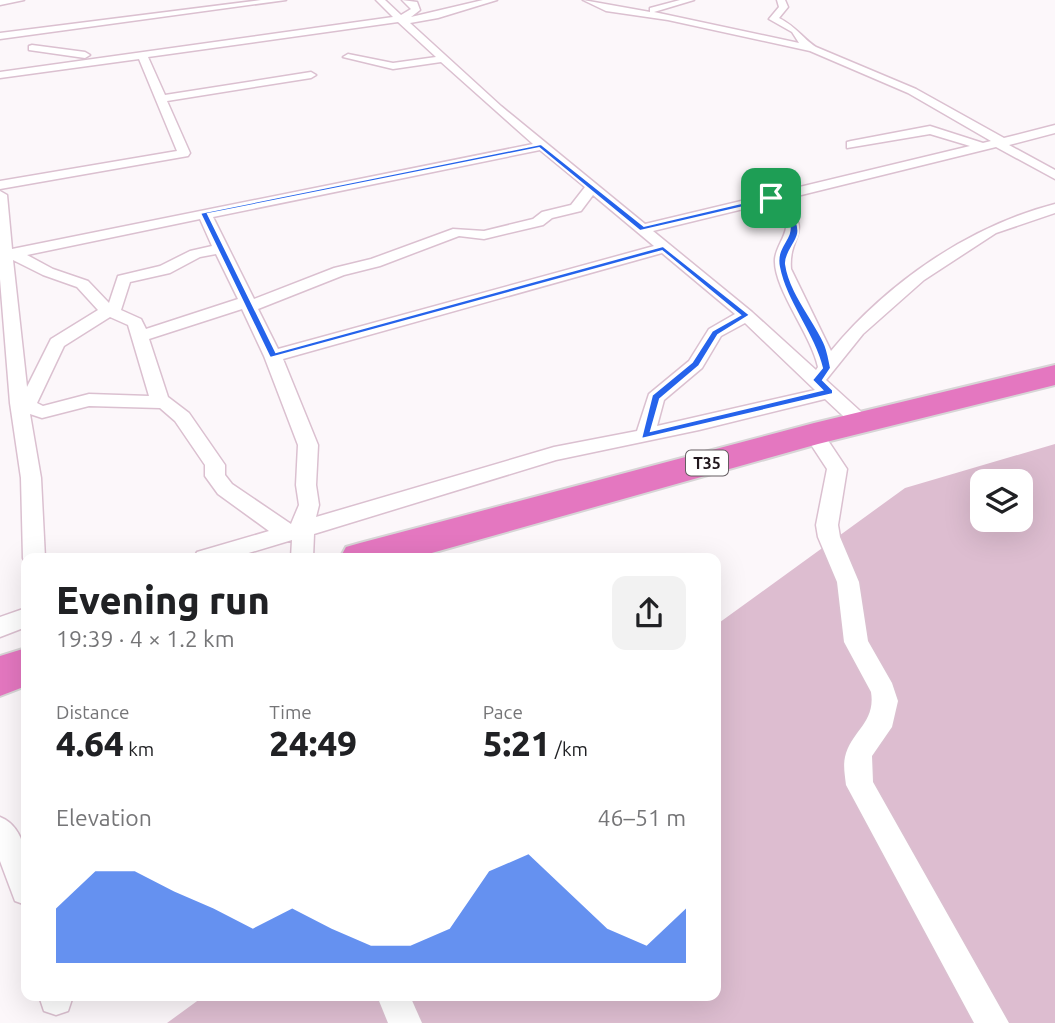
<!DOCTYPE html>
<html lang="en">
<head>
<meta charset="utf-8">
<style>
  :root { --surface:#fff; --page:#f2f2f2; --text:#202124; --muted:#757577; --accent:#2563eb }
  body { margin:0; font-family:Ubuntu,sans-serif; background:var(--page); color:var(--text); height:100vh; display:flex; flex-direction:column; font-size:26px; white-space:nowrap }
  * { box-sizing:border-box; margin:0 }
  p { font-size:23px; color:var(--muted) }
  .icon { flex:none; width:38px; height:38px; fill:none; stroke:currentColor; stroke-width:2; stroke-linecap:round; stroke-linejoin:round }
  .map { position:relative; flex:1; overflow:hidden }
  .drawer { position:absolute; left:21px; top:553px; width:700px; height:448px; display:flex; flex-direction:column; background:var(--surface); border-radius:14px; box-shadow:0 7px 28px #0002 }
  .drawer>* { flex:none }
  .controls { position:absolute; left:970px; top:469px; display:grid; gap:14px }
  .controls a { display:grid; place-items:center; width:63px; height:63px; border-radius:14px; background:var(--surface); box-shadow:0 7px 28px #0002; font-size:35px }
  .pin { position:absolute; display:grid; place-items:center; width:60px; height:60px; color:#fff; margin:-30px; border-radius:14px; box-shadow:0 4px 10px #0006 }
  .round { display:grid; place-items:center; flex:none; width:74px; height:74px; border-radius:14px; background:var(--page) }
  .summary { display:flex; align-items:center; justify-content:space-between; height:119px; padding:0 35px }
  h1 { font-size:38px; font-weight:800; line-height:52px }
  .stats { display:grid; grid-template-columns:repeat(3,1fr); gap:10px; height:119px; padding:7px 35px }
  .stats div { display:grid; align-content:center }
  .stats b { font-size:35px; font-weight:800 }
  .stats small { font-size:19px; font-weight:400 }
  .stats p { font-size:19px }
  .chart { height:196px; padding:14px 35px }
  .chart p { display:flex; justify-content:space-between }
  .chart svg { width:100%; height:126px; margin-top:7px; fill:var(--accent); opacity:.7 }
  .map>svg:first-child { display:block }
  .green { fill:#ddbdd0; fill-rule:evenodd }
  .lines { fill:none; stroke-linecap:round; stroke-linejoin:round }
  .street-casing { stroke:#dbc0d0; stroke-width:3 }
  .highway-casing { stroke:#d7d5d6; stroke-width:4 }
  .street { fill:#fff; fill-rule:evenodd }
  .highway { fill:#e477c0; fill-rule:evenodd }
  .route { fill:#2563eb; stroke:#fff; stroke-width:2; fill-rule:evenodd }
  .labels { text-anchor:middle; stroke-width:5; stroke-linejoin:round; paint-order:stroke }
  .shield { fill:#fff; stroke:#645d61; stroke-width:2 }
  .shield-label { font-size:16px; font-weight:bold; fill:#21171d }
</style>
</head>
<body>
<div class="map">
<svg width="1055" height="1023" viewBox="0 0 1055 1023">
  <rect width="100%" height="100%" fill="#fcf7fa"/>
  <path class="green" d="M1055,444v579h-888l37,-27h512v-371l189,-137zM982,481h38v39h-38z"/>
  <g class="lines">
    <defs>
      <g id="street">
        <path d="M0,0h24l-24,5z"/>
        <path d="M261,0h25l-286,39v-6z"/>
        <path d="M376,0h9l16,15 10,-6 -9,-9 15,2 3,8 -9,7 72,-17h14l-59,18 -28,5 91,83 144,118 325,-78 -40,-12 -83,14v-6l4,-1 79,-15 53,17 8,-2 -83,-48 -98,-42 -142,-31 -62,-9 -23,-11 67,12v-4l30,-8h14l-40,12 145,31 -7,-11 -23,-13 10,-12 -2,-7h8l3,7 -9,11c19,10 22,19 37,29l100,42 88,49 51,-13v8l-46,12 46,25v9l-59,-32 -215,53c35,31 7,34 10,69l40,82c56,-68 138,-125 224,-147v9l-59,20 -72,47 -61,54 -37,46 44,40 2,4 -2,4h-14l-31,-29 -126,31 -143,30 -242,74 -1,24h-22l1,-18 -60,18h-38l3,-6 72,-21 -51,-37 -13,-18v-11l-30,-44 -15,-13 -71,-2 -47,12 -12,-4 11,64 4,80h-19v6l-3,-6 -2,-80 -11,-75 -10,-124v-88l7,4 5,54 521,-105 -92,-82 -48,7 -50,-12 5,-3 45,9 43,-6 -38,-35 -250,35 17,38 146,-23 5,3 -5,3 -144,23 23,52 -2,3 -188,33v-8l177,-30 -38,-92 -139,19v-6l393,-55zM540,150l45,37 -14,18 -29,7 -9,7 -49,12 -31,-2 -82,30 -37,9 -80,31 -41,-82zM593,195l61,51 -376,103 -20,-40 86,-34 36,-9 79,-30 25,3 59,-14 9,-7 29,-7zM768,203l12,10 6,15c-2,11 -10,20 -11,31 -2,29 36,75 43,108l-2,3 -64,-58 -99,-81zM200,219l12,27 -22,5 -30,15 -42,10 -9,27 -21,-22 -35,-12 -26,-14zM662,253l73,61 -26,15 -20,32 -40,33 -12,37 -83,16 -238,70 3,-12 -3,-20 2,-40 -35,-86zM216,254l22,45 -92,30 -5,-10 -20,-9 9,-28 40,-9 30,-16zM13,260l30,15 34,12 21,23 -47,29 -24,48zM242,309l22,47 34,89 -2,40 3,20 -8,19 -59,-40 -7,-9v-10l-36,-52 -21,-16 -19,-58zM110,317l18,8 21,71 -60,-2 -46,12 -6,-3 27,-57zM745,323l70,67 -158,36 7,-26 38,-32 19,-32z"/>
        <path d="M32,45l53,7 5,3 -5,3 -56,-8v-4z"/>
        <path d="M814,428l7,2 26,39 -9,56 2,12 19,45 9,59 24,42 6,18 -6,26 -20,29 1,26 136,241h-35l-128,-238c-1,-9 -3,-19 -1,-28 6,-26 31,-34 26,-65l-27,-50 -7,-60 -19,-45 -2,-12 11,-56 -23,-35 3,-4z"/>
        <path d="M26,608v19l-26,10v-20z"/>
        <path d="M0,817c32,13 27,60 26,88l-11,-4 -15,-40z"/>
        <path d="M39,996h32l1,3 -4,12 -12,4 -12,-4z"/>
        <path d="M377,996h33l12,27h-34z"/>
      </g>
      <g id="highway">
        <path d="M1055,365v20l-237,59 -404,114h-74l6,-11 14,-4 454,-120z"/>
        <path d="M26,648v38l-26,10v-40z"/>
      </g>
    </defs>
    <use href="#street" class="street-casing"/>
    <use href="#highway" class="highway-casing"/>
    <use href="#street" class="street"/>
    <use href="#highway" class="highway"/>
  </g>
  <path class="route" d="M541,144l103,82 127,-30c12,6 30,23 27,38 -2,10 -13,19 -12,30 4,28 26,53 38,78 4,8 5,17 7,26l-8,12 10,10v4l-192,45 11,-44 40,-33 20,-31 28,-16 -78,-64 -392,107 -70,-145zM539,148l101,83 130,-30c42,35 3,36 9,66 7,36 34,65 43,101l-10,12 10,10 -171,41 9,-32 39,-33 19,-31 32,-20 -87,-69 -387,106 -68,-138z"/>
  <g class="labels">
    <rect class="shield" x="686" y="450.5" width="42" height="25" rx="5"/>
    <g class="shield-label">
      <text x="707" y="469">T35</text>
    </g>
  </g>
</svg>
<div class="controls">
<a><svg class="icon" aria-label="layers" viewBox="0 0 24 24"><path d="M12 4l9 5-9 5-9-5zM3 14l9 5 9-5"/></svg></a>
</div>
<div class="pin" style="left:771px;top:198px;background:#1e9e55"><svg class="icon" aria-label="arrive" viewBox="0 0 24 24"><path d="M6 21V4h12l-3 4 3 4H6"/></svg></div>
<section class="drawer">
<div class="summary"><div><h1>Evening run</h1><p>19:39 · 4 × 1.2 km</p></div><a class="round"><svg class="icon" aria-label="share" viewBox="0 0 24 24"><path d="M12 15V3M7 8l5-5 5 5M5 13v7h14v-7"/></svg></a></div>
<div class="stats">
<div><p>Distance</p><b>4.64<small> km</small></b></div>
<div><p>Time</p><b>24:49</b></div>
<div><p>Pace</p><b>5:21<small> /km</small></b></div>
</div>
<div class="chart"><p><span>Elevation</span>46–51 m</p>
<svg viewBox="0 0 160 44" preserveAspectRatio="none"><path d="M0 44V25L10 12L20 12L30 19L40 25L50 32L60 25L70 32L80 38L90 38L100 32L110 12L120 6L130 19L140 32L150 38L160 25V44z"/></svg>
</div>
</section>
</div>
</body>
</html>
